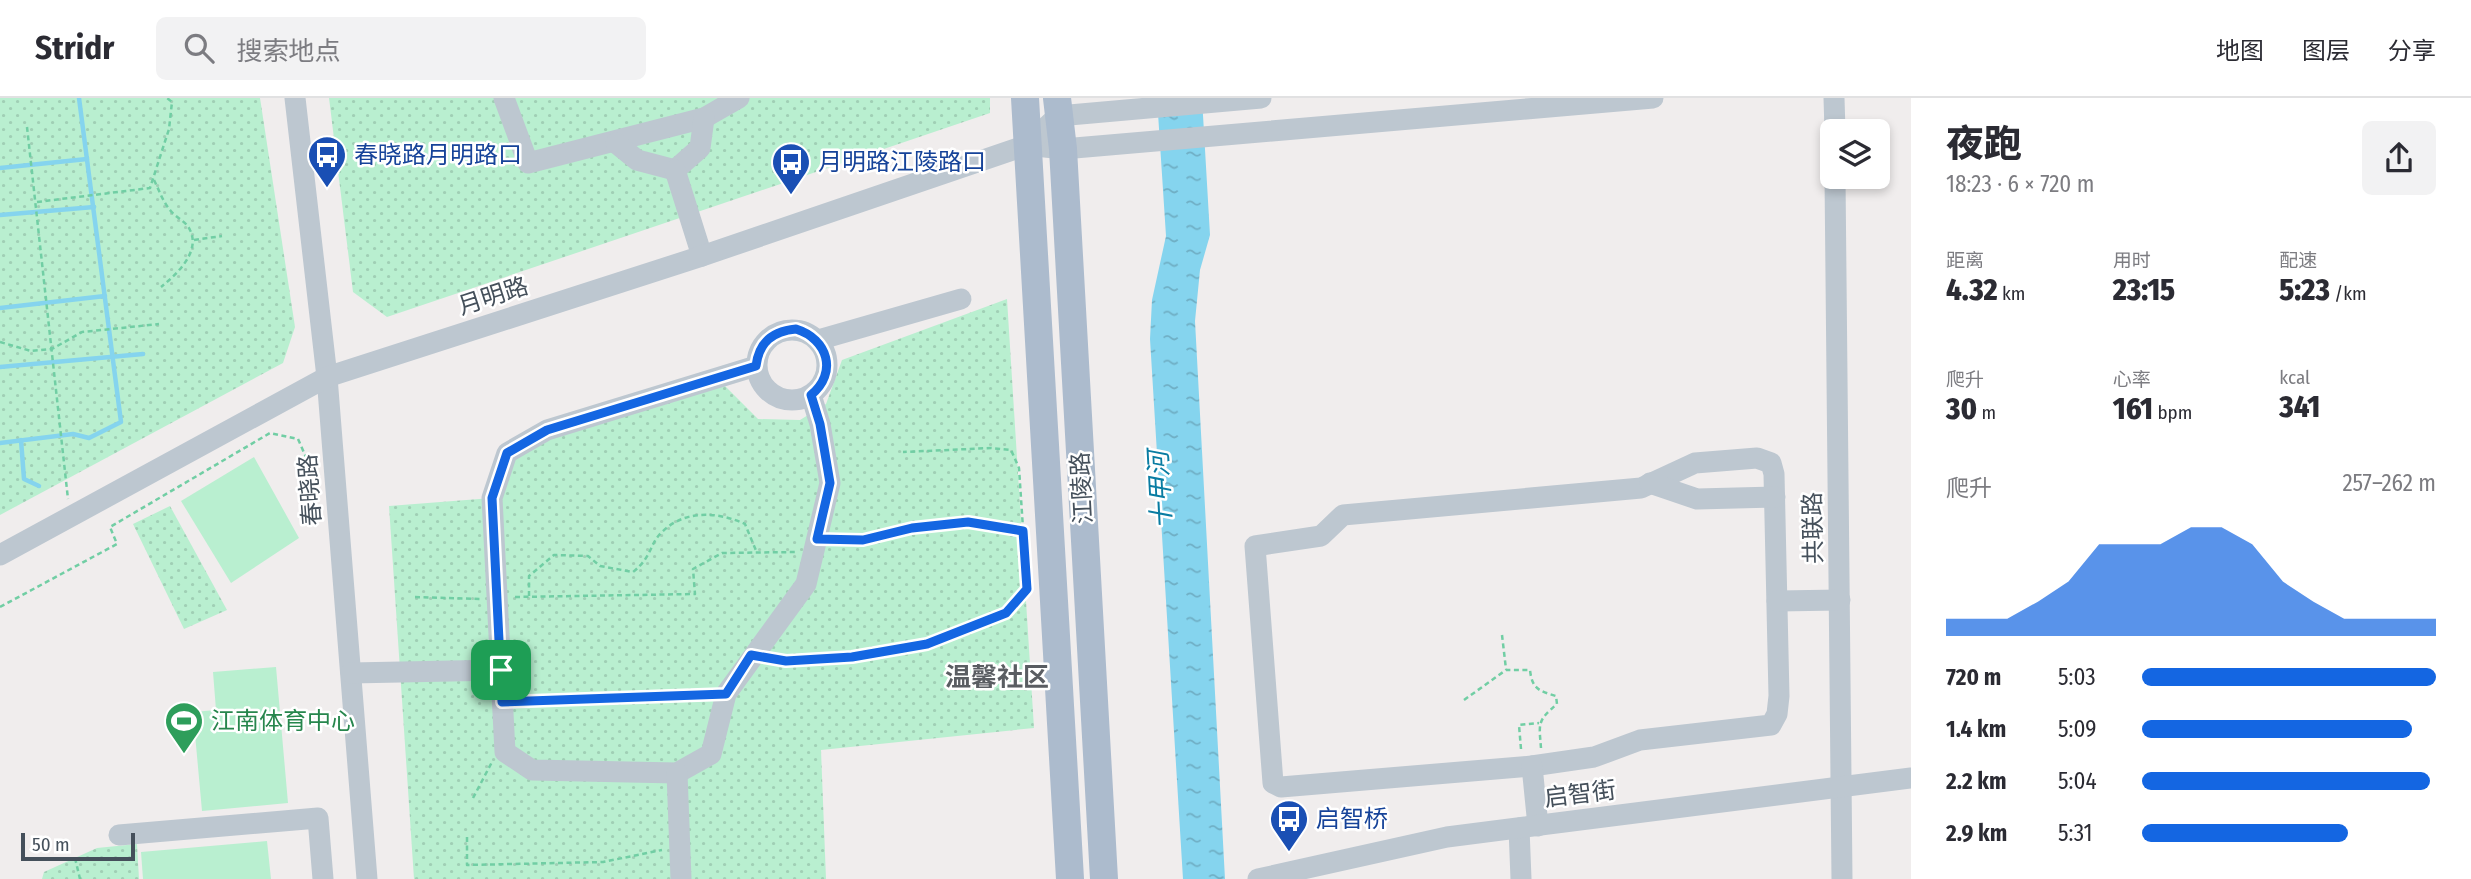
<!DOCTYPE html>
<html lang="zh">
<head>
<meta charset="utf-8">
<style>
  :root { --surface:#fff; --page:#f2f2f3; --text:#2b2b33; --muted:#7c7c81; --line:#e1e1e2; --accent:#1466e2 }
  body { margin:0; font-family:"Fira Sans Condensed","Noto Sans SC",sans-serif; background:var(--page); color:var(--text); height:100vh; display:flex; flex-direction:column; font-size:26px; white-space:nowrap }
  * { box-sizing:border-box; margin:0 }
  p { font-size:23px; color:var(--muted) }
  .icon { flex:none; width:38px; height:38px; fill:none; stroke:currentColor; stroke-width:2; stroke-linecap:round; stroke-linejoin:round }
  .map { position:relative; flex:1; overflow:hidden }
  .side { display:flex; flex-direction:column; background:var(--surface); width:560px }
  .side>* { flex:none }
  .buttons { position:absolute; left:1820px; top:21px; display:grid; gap:14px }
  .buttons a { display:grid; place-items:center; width:70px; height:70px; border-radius:10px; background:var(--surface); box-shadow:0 4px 10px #0003; font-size:35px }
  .scale { position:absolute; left:21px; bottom:18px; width:114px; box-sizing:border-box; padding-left:7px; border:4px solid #45505b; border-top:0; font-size:19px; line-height:24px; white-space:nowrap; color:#45505b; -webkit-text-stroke:5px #fff; paint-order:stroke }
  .pin { position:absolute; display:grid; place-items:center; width:60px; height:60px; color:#fff; margin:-30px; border-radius:14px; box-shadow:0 4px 10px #0006 }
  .round { display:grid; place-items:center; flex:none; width:74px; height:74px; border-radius:10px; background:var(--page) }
  .headline { display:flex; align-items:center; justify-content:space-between; height:119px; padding:0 35px }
  h1 { font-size:38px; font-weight:800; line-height:52px }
  .metrics { display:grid; grid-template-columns:repeat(3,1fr); gap:10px; height:119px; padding:7px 35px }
  .metrics div { display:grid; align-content:center }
  .metrics b { font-size:30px; font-weight:800 }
  .metrics small { font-size:19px; font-weight:400 }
  .metrics p { font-size:19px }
  .chart { height:196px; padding:14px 35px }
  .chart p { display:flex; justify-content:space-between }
  .chart svg { width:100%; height:126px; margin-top:7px; fill:var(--accent); opacity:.7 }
  ul { padding:0 35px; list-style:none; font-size:23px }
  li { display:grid; grid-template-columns:112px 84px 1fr; align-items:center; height:52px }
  li i { height:18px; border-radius:9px; background:var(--accent) }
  header { display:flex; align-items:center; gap:42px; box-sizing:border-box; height:98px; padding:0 35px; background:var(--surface); border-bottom:2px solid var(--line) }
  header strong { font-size:33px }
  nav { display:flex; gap:38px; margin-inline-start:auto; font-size:24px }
  .search { width:490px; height:63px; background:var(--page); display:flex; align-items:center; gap:18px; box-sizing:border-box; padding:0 24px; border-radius:10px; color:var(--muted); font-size:26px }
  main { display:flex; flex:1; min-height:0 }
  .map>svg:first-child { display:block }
  .grass { fill:url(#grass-dots) }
  .pitch { fill:#b9efd0 }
  .water { fill:url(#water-ripples) }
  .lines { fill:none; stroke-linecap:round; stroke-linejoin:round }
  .stream { stroke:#85d4ee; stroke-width:4.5 }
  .path { stroke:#71cea4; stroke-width:2.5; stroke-dasharray:5 3.5; stroke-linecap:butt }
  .minor { stroke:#bdc7d0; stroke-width:21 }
  .major { stroke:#acbbcd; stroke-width:28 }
  .route-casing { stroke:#fff; stroke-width:14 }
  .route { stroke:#1466e2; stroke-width:9 }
  .labels { text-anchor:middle; stroke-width:5; stroke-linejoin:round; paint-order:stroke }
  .transit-label { font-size:24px; fill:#164399; stroke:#fff; text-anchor:start }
  .street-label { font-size:24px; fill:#45505b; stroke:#fff }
  .leisure-label { font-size:24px; fill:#27864d; stroke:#fff; text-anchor:start }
  .water-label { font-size:26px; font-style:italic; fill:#097ca2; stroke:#fff }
  .neighbourhood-label { font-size:26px; font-weight:bold; fill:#5a5d62; stroke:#fff }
</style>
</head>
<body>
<header>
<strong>Stridr</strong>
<div class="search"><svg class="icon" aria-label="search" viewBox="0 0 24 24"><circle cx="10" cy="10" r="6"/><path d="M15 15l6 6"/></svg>搜索地点</div>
<nav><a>地图</a><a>图层</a><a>分享</a></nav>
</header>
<main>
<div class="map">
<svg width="1911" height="781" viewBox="0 0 1911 781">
  <defs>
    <pattern id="grass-dots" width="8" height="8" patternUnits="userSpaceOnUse" patternTransform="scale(1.75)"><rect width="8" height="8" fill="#b9efd0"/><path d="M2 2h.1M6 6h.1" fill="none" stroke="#a0cfb5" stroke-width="1.8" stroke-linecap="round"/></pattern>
    <pattern id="water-ripples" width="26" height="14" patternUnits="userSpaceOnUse" patternTransform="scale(1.75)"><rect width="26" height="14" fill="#85d4ee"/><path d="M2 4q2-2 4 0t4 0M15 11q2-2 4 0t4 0" fill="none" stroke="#6faec4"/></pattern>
  </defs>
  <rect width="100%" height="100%" fill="#f0eded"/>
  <g class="grass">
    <path d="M0,0h260l35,229 -12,36 -283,152z"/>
    <path d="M329,0h661v15l-603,204 -34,-25z"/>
    <path d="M1007,201l27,429 -213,22 5,129h-412l-25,-373 103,-8 15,-45 210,-75 41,41 42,1 26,-16 16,-44z"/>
    <path d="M170,408l57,104 -43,19 -51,-105z"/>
    <path d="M137,746l2,35h-97l2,-7 53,-24z"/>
  </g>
  <g class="pitch">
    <path d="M254,359l45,81 -68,45 -50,-82z"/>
    <path d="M276,569l12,136 -86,8 -9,-99 23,-2 -3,-38z"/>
    <path d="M267,743l4,38h-128l-2,-27z"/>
  </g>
  <path class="water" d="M1157,0h45l8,137 -10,35 -5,51 30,558h-42l-33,-540 2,-39 14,-64z"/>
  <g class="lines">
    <g class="stream">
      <path d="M0,70l87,-9"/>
      <path d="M0,117l94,-8"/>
      <path d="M0,210l105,-12"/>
      <path d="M0,269l143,-13"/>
      <path d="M21,342l3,39 15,7"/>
      <path d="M0,345l73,-9 16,4 32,-16 -42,-324"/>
    </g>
    <g class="path">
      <path d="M27,29l41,372"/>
      <path d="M154,82c5,10 9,22 16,30 6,8 16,11 20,20 11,22 -14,45 -29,57"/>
      <path d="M37,104l113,-14 19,-59 3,-27 -5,-4"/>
      <path d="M194,142l28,-4"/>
      <path d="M0,244l31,9 21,-2 30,-17 77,-8"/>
      <path d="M833,441c46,1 90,-19 136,-17 18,2 37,6 54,9"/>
      <path d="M529,498v-20l25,-21 34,1 12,10 33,6c20,-16 16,-28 29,-40 23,-23 57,-20 83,-8l12,29"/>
      <path d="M415,499l65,2"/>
      <path d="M515,499l180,-3 -2,-25 29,-16 74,-1"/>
      <path d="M0,509l117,-63 -7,-17 160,-94 28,6 11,25"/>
      <path d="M1502,537l4,34"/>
      <path d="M772,560c58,10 183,-14 233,-45 8,-5 15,-16 22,-24l-8,-121 -8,-18 -20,-2 -88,4"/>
      <path d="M1464,602l42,-30h24c2,19 9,21 26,26l1,8c-20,17 -18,19 -16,44"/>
      <path d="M520,603l189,-6"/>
      <path d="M1521,651l-2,-24 20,-2"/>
      <path d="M473,700l19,-36"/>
      <path d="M467,739v28l136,-3 59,-12"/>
      <path d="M75,760l5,21"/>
    </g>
    <g class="minor">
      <path d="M295,0l32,279 40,502"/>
      <path d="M504,0l24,65 176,-45 35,-20"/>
      <path d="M1834,0l1,33"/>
      <path d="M616,45l21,17 38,10 25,-22 4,-30"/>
      <path d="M1027,47l36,4 590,-51"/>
      <path d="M675,72l27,86"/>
      <path d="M1835,79l7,702"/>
      <circle cx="792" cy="267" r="35"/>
      <path d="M818,242l143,-41"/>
      <path d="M756,268l-209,64 -40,23 -15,45 13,254 27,18 145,3 34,-19 15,-60 80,-110 24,-101 -10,-59 -9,-29"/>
      <path d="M1757,360l14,5 3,11 5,222 -2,18 -6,11 -131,15 -46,17 -62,9 -251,21 -8,-4 -18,-237 66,-10 22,-21 298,-27 54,-25z"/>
      <path d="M1650,385l47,16 78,-2"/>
      <path d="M0,457l327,-178 375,-121 325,-111 31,-29 203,-18"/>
      <path d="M1777,503l63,-1"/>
      <path d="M351,575l150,-3"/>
      <path d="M1532,668l6,60"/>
      <path d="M677,675l4,106"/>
      <path d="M1519,730l2,51"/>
      <path d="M119,737l199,-17 5,61"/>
      <path d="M1258,781l189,-42 464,-59"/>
    </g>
    <g class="major">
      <path d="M1025,0l45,781"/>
      <path d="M1057,0l6,51 41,730"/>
    </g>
  </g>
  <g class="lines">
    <defs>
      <path id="route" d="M796,231c32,10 42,44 15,66l9,29 10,59 -13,56 46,1 49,-12 56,-6 55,9 4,58 -21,24 -79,31 -75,13 -66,4 -35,-6 -25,39 -224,8 -10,-204 15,-45 40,-23 209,-64c3,-24 17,-35 40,-37z"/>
    </defs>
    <use href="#route" class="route-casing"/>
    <use href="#route" class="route"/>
  </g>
  <defs>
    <symbol id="bus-pin" viewBox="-11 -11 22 30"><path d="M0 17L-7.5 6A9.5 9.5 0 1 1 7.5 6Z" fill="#1a4fb4" stroke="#fff"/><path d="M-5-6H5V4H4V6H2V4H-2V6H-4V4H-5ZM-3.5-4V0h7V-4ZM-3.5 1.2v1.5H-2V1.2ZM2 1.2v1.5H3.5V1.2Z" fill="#fff"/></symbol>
    <symbol id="stadium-pin" viewBox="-11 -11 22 30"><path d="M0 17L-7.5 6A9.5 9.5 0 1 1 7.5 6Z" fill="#2e9e5b" stroke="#fff"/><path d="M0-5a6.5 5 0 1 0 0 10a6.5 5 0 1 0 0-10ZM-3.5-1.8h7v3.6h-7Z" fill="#fff"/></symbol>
  </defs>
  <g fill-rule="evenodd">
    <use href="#bus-pin" x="305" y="35" width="44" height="60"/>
    <use href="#bus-pin" x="769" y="42" width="44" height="60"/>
    <use href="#stadium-pin" x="162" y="601" width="44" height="60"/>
    <use href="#bus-pin" x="1267" y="699" width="44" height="60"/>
  </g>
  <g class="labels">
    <g class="transit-label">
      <text x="354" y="65">春晓路月明路口</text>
      <text x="818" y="72">月明路江陵路口</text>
      <text x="1316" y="729">启智桥</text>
    </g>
    <g class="street-label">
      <text transform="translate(493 198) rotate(-18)" y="8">月明路</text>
      <text transform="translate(1082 390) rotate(-93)" y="8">江陵路</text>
      <text transform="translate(310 392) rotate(-94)" y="8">春晓路</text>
      <text transform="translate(1813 430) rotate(-91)" y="8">共联路</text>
      <text transform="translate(1580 696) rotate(-7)" y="8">启智街</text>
    </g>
    <g class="leisure-label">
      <text x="211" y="631">江南体育中心</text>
    </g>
    <g class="water-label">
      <text transform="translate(1160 392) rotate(-93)" y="9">十甲河</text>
    </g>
    <g class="neighbourhood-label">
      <text x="997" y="588">温馨社区</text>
    </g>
  </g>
</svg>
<div class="buttons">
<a><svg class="icon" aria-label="layers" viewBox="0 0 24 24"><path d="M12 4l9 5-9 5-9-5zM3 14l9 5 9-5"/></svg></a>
</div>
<div class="scale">50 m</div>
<div class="pin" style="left:501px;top:572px;background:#1e9e55"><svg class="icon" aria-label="arrive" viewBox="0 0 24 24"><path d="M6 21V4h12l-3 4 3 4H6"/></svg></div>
</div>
<section class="side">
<div class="headline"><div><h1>夜跑</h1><p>18:23 · 6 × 720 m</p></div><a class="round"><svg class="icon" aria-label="share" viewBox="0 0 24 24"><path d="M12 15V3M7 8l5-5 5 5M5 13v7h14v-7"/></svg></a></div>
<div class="metrics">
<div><p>距离</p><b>4.32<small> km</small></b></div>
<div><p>用时</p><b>23:15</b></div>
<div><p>配速</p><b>5:23<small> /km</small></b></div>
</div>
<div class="metrics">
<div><p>爬升</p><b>30<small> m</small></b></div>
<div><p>心率</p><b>161<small> bpm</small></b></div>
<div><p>kcal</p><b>341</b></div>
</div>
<div class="chart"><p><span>爬升</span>257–262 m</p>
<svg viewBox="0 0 160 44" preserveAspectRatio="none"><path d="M0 44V38L10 38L20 38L30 32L40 25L50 12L60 12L70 12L80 6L90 6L100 12L110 25L120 32L130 38L140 38L150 38L160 38V44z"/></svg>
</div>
<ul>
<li><b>720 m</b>5:03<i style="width:100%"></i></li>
<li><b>1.4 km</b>5:09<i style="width:92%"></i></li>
<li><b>2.2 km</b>5:04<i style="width:98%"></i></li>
<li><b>2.9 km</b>5:31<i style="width:70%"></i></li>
</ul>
</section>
</main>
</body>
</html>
